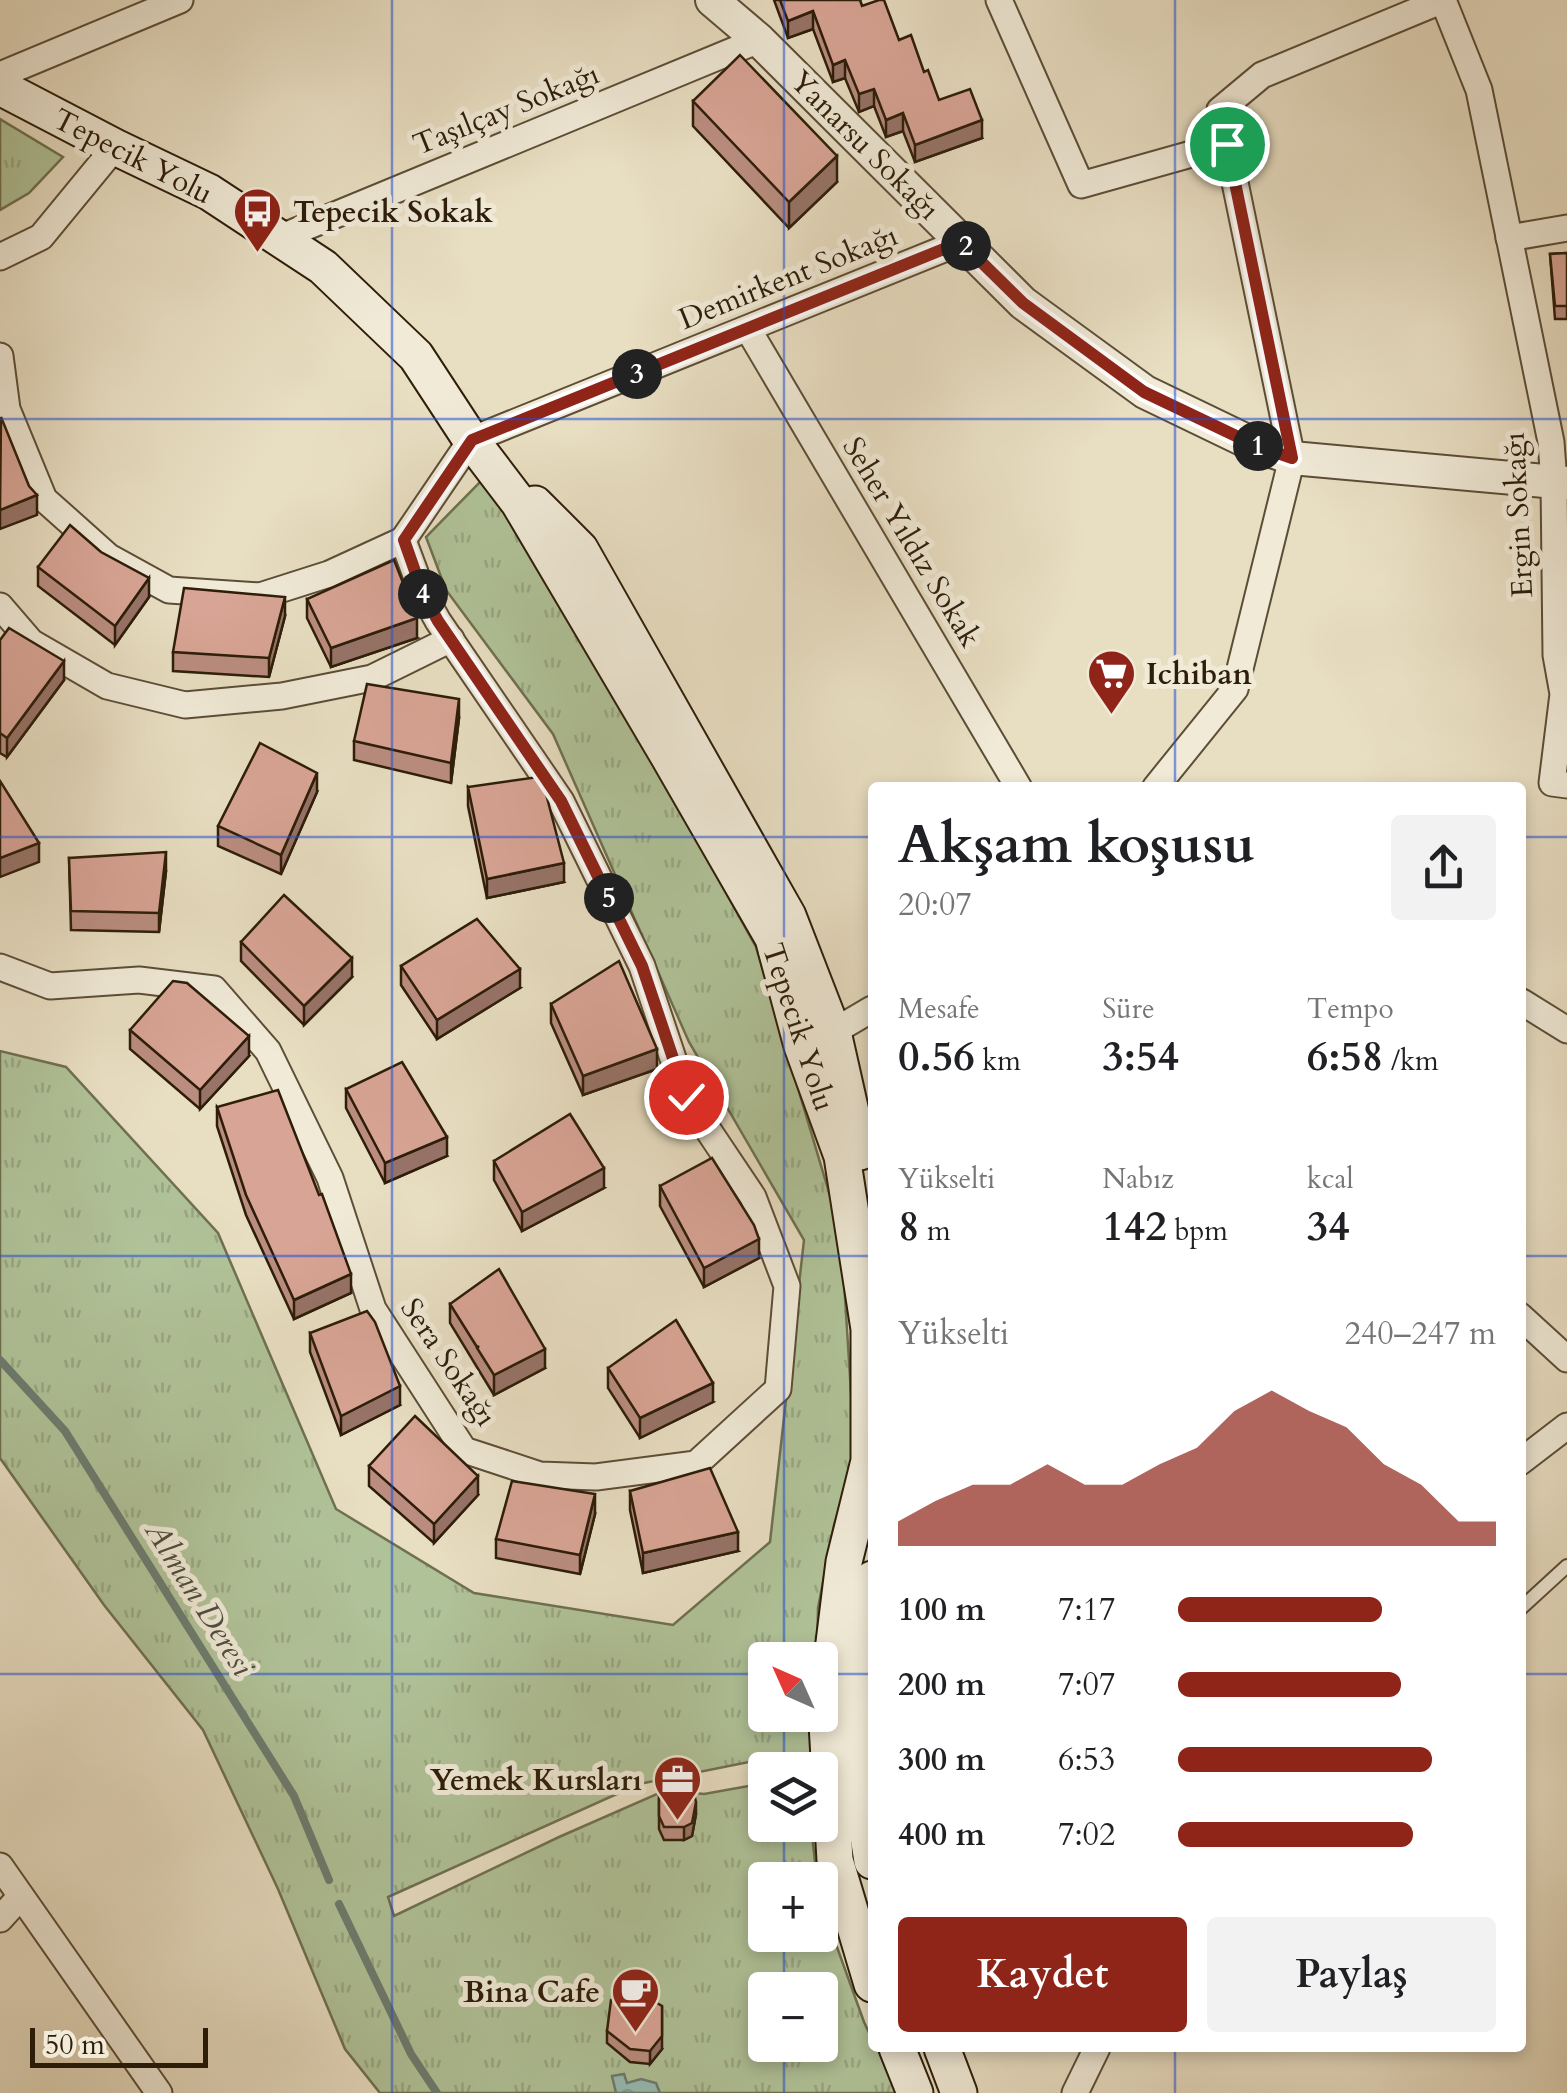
<!DOCTYPE html>
<html lang="tr">
<head>
<meta charset="utf-8">
<style>
  :root { --surface:#fff; --page:#f2f2f2; --text:#202124; --muted:#757577; --accent:#8f2418 }
  body { margin:0; font-family:Cardo,serif; background:var(--page); color:var(--text); height:100vh; display:flex; flex-direction:column; font-size:38px; white-space:nowrap }
  * { box-sizing:border-box; margin:0 }
  p { font-size:32px; color:var(--muted) }
  .icon { flex:none; width:55px; height:55px; fill:none; stroke:currentColor; stroke-width:2; stroke-linecap:round; stroke-linejoin:round }
  .map { position:relative; flex:1; overflow:hidden }
  .drawer { position:absolute; left:868px; top:782px; width:658px; height:1270px; display:flex; flex-direction:column; background:var(--surface); border-radius:10px; box-shadow:0 5px 15px #0003 }
  .drawer>* { flex:none }
  .needle { width:65px; rotate:315deg }
  .controls { position:absolute; left:748px; top:1642px; display:grid; gap:20px }
  .controls a { display:grid; place-items:center; width:90px; height:90px; border-radius:10px; background:var(--surface); box-shadow:0 5px 15px #0003; font-size:50px }
  .scale { position:absolute; left:30px; bottom:25px; width:178px; box-sizing:border-box; padding-left:10px; border:5px solid #2d1d09; border-top:0; font-size:28px; line-height:35px; white-space:nowrap; color:#2d1d09; -webkit-text-stroke:8px #f0ead7; paint-order:stroke }
  .pin { position:absolute; display:grid; place-items:center; width:85px; height:85px; color:#fff; margin:-42px; border:5px solid #fff; border-radius:50%; box-shadow:0 2px 10px #0007 }
  .km { position:absolute; width:50px; height:50px; margin:-25px; border-radius:50%; background:#222; color:#fff; font-size:28px; line-height:50px; text-align:center }
  .round { display:grid; place-items:center; flex:none; width:105px; height:105px; border-radius:10px; background:var(--page) }
  .headline { display:flex; align-items:center; justify-content:space-between; height:170px; padding:0 30px }
  h1 { font-size:55px; font-weight:700; line-height:75px }
  .stats { display:grid; grid-template-columns:repeat(3,1fr); gap:15px; height:170px; padding:10px 30px }
  .stats div { display:grid; align-content:center }
  .stats b { font-size:42px; font-weight:700 }
  .stats small { font-size:28px; font-weight:400 }
  .stats p { font-size:28px }
  .chart { height:280px; padding:20px 30px }
  .chart p { display:flex; justify-content:space-between }
  .chart svg { width:100%; height:180px; margin-top:10px; fill:var(--accent); opacity:.7 }
  .cta { display:flex; gap:20px; margin-top:auto; padding:20px 30px }
  .cta a { flex:1; height:115px; border-radius:10px; background:var(--accent); color:#fff; font-size:40px; font-weight:700; line-height:115px; text-align:center }
  .cta a+a { background:var(--page); color:var(--text) }
  ul { padding:0 30px; list-style:none; font-size:32px }
  li { display:grid; grid-template-columns:160px 120px 1fr; align-items:center; height:75px }
  li i { height:25px; border-radius:12px; background:var(--accent) }
  .map>svg:first-child { display:block }
  .park { fill:url(#park-tufts); stroke:#6e7050; stroke-width:2.5; fill-rule:evenodd }
  .water { fill:url(#water-ripples); stroke:#6d7c6f; stroke-width:2.5 }
  .lines { fill:none; stroke-linecap:round; stroke-linejoin:round }
  .stream { stroke:#6d7c6f; stroke-width:8 }
  .service-casing { stroke:#5c4d37; stroke-width:16 }
  .minor-casing { stroke:#5c4d37; stroke-width:29 }
  .tertiary-casing { stroke:#5c4d37; stroke-width:36 }
  .secondary-casing { stroke:#2d1d09; stroke-width:39 }
  .service { stroke:#f0ead7; stroke-width:12 }
  .minor { stroke:#f0ead7; stroke-width:25 }
  .tertiary { stroke:#f0ead7; stroke-width:32 }
  .secondary { stroke:#f0ead7; stroke-width:35 }
  .wall { fill:#ba8d80; stroke:#2d1d09; stroke-width:2.5 }
  .shaded-wall { fill:#977368; stroke:#2d1d09; stroke-width:2.5 }
  .building { fill:#d8a495; stroke:#2d1d09; stroke-width:2.5 }
  .route-casing { stroke:#fff; stroke-width:20 }
  .route { stroke:#8f2418; stroke-width:12 }
  .grid { fill:none; stroke:#1d4ed8; stroke-width:2.5; stroke-opacity:0.55 }
  .labels { text-anchor:middle; stroke-width:10; stroke-linejoin:round; paint-order:stroke }
  .street-label { font-size:30px; fill:#2d1d09; stroke:#f0ead7 }
  .poi-label { font-size:30px; font-weight:bold; fill:#2d1d09; stroke:#f0ead7; text-anchor:start }
  .water-label { font-size:32px; font-style:italic; fill:#4d4d3c; stroke:#f0ead7 }
</style>
</head>
<body>
<div class="map">
<svg width="1567" height="2093" viewBox="0 0 1567 2093">
  <defs>
    <pattern id="park-tufts" width="24" height="20" patternUnits="userSpaceOnUse" patternTransform="scale(2.5)"><rect width="24" height="20" fill="#b0c298"/><path d="M3 7l-1-3M5 7V3M7 7l1-3M15 17l-1-3M17 17v-4M19 17l1-3" fill="none" stroke="#98a682"/></pattern>
    <pattern id="water-ripples" width="26" height="14" patternUnits="userSpaceOnUse" patternTransform="scale(2.5)"><rect width="26" height="14" fill="#97bcb3"/><path d="M2 4q2-2 4 0t4 0M15 11q2-2 4 0t4 0" fill="none" stroke="#82a199"/></pattern>
  </defs>
  <rect width="100%" height="100%" fill="#e8dec2"/>
  <filter id="stains"><feTurbulence type="fractalNoise" baseFrequency=".002" numOctaves="4"/><feColorMatrix values="0 0 0 0 .2 0 0 0 0 .09 0 0 0 0 .02 0 0 0 .5 -.17"/></filter>
  <radialGradient id="worn" r=".72"><stop offset=".6" stop-color="#630" stop-opacity="0"/><stop offset="1" stop-color="#630" stop-opacity=".3"/></radialGradient>
  <g class="park">
    <path d="M0,119l63,38 -34,36 -29,17z"/>
    <path d="M482,480l55,82 110,188 109,197 85,286 14,224 -21,68 -16,83 -1,52h-52v55h50l-1,41 -40,1 -135,27 -251,113 6,19 165,-79 107,-47 38,4 61,-11v42h46l6,55h-52v55h55v-35l44,122 8,17v9h5l19,35 2,10h-518l-35,-44 -67,-160 -75,-159 -99,-125 -104,-147v-407l66,16 152,166 118,276 138,84 199,32 97,-83 34,-302 -115,-198 -136,-308 -107,-144 -20,-53zM765,1990h55v55h-55z"/>
  </g>
  <path class="water" d="M624,2074l3,9 14,-4 15,4 4,10h-44l-4,-17z"/>
  <g class="lines">
    <g class="stream">
      <path d="M0,1360l65,71 229,365 35,84"/>
      <path d="M339,1904l72,150 26,39"/>
    </g>
    <defs>
      <path id="service" d="M1520,1609l47,-43"/>
      <g id="minor">
        <path d="M999,0l82,185 146,-41"/>
        <path d="M0,75l180,-75"/>
        <path d="M1509,238l58,-10"/>
        <path d="M277,239l482,-199"/>
        <path d="M0,257l41,-20 74,-90"/>
        <path d="M748,329l271,459"/>
        <path d="M0,356l7,53 37,90 65,58 60,33 91,6 69,-22 74,-34"/>
        <path d="M403,540l68,-100 490,-198"/>
        <path d="M0,606l31,36 76,44 78,19 97,-9 90,-18 79,-39"/>
        <path d="M1155,788l80,-99 57,-231 -72,-348 42,-35 181,-75 36,90 72,352 3,40 2,173 7,39 -11,89 15,2"/>
        <path d="M0,967l50,19 89,-6 75,9 54,62 62,127 43,131 91,141 76,25 56,2 100,-13 82,-75 9,-103 -34,-89 -67,-100 -44,-131 -81,-165 -123,-180 -15,-27 -20,-54"/>
        <path d="M1520,1004l2,-2 45,28"/>
        <path d="M833,1032l39,-23"/>
        <path d="M1520,1316l47,43"/>
        <path d="M1520,1462l47,-36"/>
        <path d="M0,1866l159,227"/>
        <path d="M0,1919l20,-22"/>
        <path d="M1075,2093l22,-45"/>
      </g>
      <path id="tertiary" d="M712,0l47,40 264,263 122,89 112,54 35,12 275,25"/>
      <g id="secondary">
        <path d="M0,87l115,60 94,45 114,75 93,89 55,84 48,63 147,249 107,186 29,108 40,110 27,173v132l-25,101 -18,145 9,153 37,124"/>
        <path d="M535,504l45,45 208,367 45,116 27,120"/>
        <path d="M872,1579l-7,27 -8,127 5,65 10,63"/>
        <path d="M897,2048l18,45"/>
        <path d="M942,2048l17,45"/>
      </g>
    </defs>
    <use href="#service" class="service-casing"/>
    <use href="#minor" class="minor-casing"/>
    <use href="#tertiary" class="tertiary-casing"/>
    <use href="#secondary" class="secondary-casing"/>
    <use href="#service" class="service"/>
    <use href="#minor" class="minor"/>
    <use href="#tertiary" class="tertiary"/>
    <use href="#secondary" class="secondary"/>
  </g>
  <g class="wall">
    <path d="M774,0h86l2,6 37,34 25,32 15,28 43,38 -67,24 -12,-31 -17,6 -12,-31 -15,6 -14,-34 -12,4 -20,-53 -25,9z"/>
    <path d="M693,101l144,81 -48,46 -96,-102z"/>
    <path d="M1567,253v66h-12l-5,-65z"/>
    <path d="M38,567l111,30 -34,48 -77,-59z"/>
    <path d="M307,599l110,39 -86,29 -24,-49z"/>
    <path d="M285,616l-16,61 -96,-6v-19z"/>
    <path d="M0,640l64,40 -57,77 -7,-4z"/>
    <path d="M459,718l-8,65 -97,-23v-19z"/>
    <path d="M468,787l96,95 -77,16 -19,-92z"/>
    <path d="M317,792l-36,82 -63,-28v-20z"/>
    <path d="M69,858l97,13 -7,61 -88,-2z"/>
    <path d="M241,942l111,35 -48,48 -63,-64z"/>
    <path d="M401,966l119,22 -83,51 -36,-54z"/>
    <path d="M551,1004l106,65 -74,26 -32,-72z"/>
    <path d="M130,1030l119,26 -49,53 -70,-60z"/>
    <path d="M346,1089l101,67 -62,27 -39,-75z"/>
    <path d="M217,1107l134,186 -57,26 -48,-104 -29,-89z"/>
    <path d="M494,1161l110,27 -82,43 -28,-51z"/>
    <path d="M660,1186l99,72 -55,29 -44,-81z"/>
    <path d="M450,1304l95,64 -51,27 -44,-72z"/>
    <path d="M310,1333l90,72 -59,30 -31,-83z"/>
    <path d="M608,1368l105,34 -73,36 -32,-50z"/>
    <path d="M369,1466l109,29 -44,48 -65,-57z"/>
    <path d="M630,1491l108,60 -95,22 -13,-63z"/>
    <path d="M595,1514l-15,60 -84,-16v-19z"/>
    <path d="M659,1797l37,17 -4,22 -8,4h-20l-5,-11z"/>
    <path d="M607,2031l55,18 -12,15 -20,-2 -23,-19z"/>
  </g>
  <g class="shaded-wall">
    <path d="M813,11v18l-25,9v-17z"/>
    <path d="M845,60v18l-12,4v-17z"/>
    <path d="M874,89v17l-15,6v-18z"/>
    <path d="M903,113v18l-17,6v-17z"/>
    <path d="M982,120v18l-67,24v-17z"/>
    <path d="M837,156v26l-48,46v-26z"/>
    <path d="M37,495v20l-37,14v-19z"/>
    <path d="M149,578v19l-34,48v-19z"/>
    <path d="M285,597v19l-16,61v-19z"/>
    <path d="M417,618v20l-86,29v-19z"/>
    <path d="M64,661v19l-57,77v-19z"/>
    <path d="M459,699v19l-8,65v-20z"/>
    <path d="M317,773v19l-36,82v-19z"/>
    <path d="M39,843v19l-39,15v-19z"/>
    <path d="M166,852v19l-7,61v-19z"/>
    <path d="M564,863v19l-77,16v-19z"/>
    <path d="M352,958v19l-48,48v-19z"/>
    <path d="M520,969v19l-83,51v-19z"/>
    <path d="M249,1036v20l-49,53v-19z"/>
    <path d="M657,1049v20l-74,26v-19z"/>
    <path d="M447,1137v19l-62,27v-20z"/>
    <path d="M604,1168v20l-82,43v-19z"/>
    <path d="M759,1239v19l-55,29v-19z"/>
    <path d="M351,1274v19l-57,26v-19z"/>
    <path d="M545,1349v19l-51,27v-20z"/>
    <path d="M713,1383v19l-73,36v-20z"/>
    <path d="M400,1386v19l-59,30v-19z"/>
    <path d="M478,1476v19l-44,48v-19z"/>
    <path d="M595,1494v20l-15,60v-19z"/>
    <path d="M738,1532v19l-95,22v-20z"/>
    <path d="M696,1802v12l-4,22 -8,4v-13z"/>
    <path d="M662,2006v43l-12,15v-13z"/>
  </g>
  <g class="building">
    <path d="M780,0h80l2,6 17,-6h5l15,40 12,-5 13,37 4,-2 11,30 31,-11 12,31 -67,25 -12,-32 -17,7 -12,-31 -15,5 -14,-34 -12,5 -20,-54 -25,10z"/>
    <path d="M740,55l97,101 -48,46 -96,-101z"/>
    <path d="M1567,253v53h-12l-5,-52z"/>
    <path d="M1,417l28,69 8,9 -37,15z"/>
    <path d="M70,525l31,27 48,26 -34,48 -77,-59z"/>
    <path d="M394,560l23,58 -86,30 -24,-49z"/>
    <path d="M184,588l101,9 -16,61 -96,-6z"/>
    <path d="M9,628l55,33 -57,77 -7,-5v-93z"/>
    <path d="M367,684l92,15 -8,64 -97,-22z"/>
    <path d="M260,743l57,30 -36,82 -63,-29z"/>
    <path d="M538,777l6,9 20,77 -77,16 -19,-92z"/>
    <path d="M0,781l39,62 -39,15z"/>
    <path d="M166,852l-7,61 -88,-2 -2,-53z"/>
    <path d="M284,895l68,63 -48,48 -63,-64z"/>
    <path d="M477,919l43,50 -83,51 -36,-54z"/>
    <path d="M619,961l38,88 -74,27 -32,-72z"/>
    <path d="M173,981l14,2 62,53 -49,54 -70,-60z"/>
    <path d="M402,1062l45,75 -62,26 -39,-74z"/>
    <path d="M278,1090l41,105 3,-1 29,80 -57,26 -48,-105 -29,-88z"/>
    <path d="M570,1114l34,54 -82,44 -28,-51z"/>
    <path d="M712,1158l42,67 5,14 -55,29 -44,-82z"/>
    <path d="M499,1269l46,80 -51,26 -17,-27 2,-2 -2,1 -27,-43z"/>
    <path d="M367,1311l8,11 25,64 -59,30 -31,-83z"/>
    <path d="M676,1320l37,63 -73,35 -32,-50z"/>
    <path d="M415,1416l63,60 -44,48 -65,-58z"/>
    <path d="M710,1468l28,64 -95,21 -13,-62z"/>
    <path d="M512,1481l83,13 -15,61 -84,-16z"/>
    <path d="M681,1789l13,4 2,9 -4,21 -8,4h-20l-5,-11v-19l7,-7z"/>
    <path d="M641,1994l21,12v30l-12,15 -20,-2 -23,-18 4,-31z"/>
  </g>
  <g class="lines">
    <defs>
      <path id="route" d="M686,1097l-44,-131 -81,-165 -123,-180 -15,-27 -19,-54 68,-100 489,-198 62,61 121,89 113,54 35,12 -65,-314"/>
    </defs>
    <use href="#route" class="route-casing"/>
    <use href="#route" class="route"/>
  </g>
  <path class="grid" d="M392,0v2093M784,0v1660M1175,0v788M0,419h1567M0,837h872M1520,837h47M0,1256h872M1520,1256h47M0,1674h765M820,1674h52M1520,1674h47M784,1715v55M784,1825v55M784,1935v55M784,2045v48M1175,2048v45"/>
  <defs>
    <symbol id="bus-pin" viewBox="-11 -11 22 30"><path d="M0 17L-7.5 6A9.5 9.5 0 1 1 7.5 6Z" fill="#8f2418" stroke="#f0ead7"/><path d="M-5-6H5V4H4V6H2V4H-2V6H-4V4H-5ZM-3.5-4V0h7V-4ZM-3.5 1.2v1.5H-2V1.2ZM2 1.2v1.5H3.5V1.2Z" fill="#fff"/></symbol>
    <symbol id="supermarket-pin" viewBox="-11 -11 22 30"><path d="M0 17L-7.5 6A9.5 9.5 0 1 1 7.5 6Z" fill="#8f2418" stroke="#f0ead7"/><path d="M-6-5.5h2.5l.6 2H6L4.5 2H-2.5L-4.4-4H-6ZM-1.5 3.2a1.3 1.3 0 1 0 .1 0ZM3 3.2a1.3 1.3 0 1 0 .1 0Z" fill="#fff"/></symbol>
    <symbol id="office-pin" viewBox="-11 -11 22 30"><path d="M0 17L-7.5 6A9.5 9.5 0 1 1 7.5 6Z" fill="#8f2418" stroke="#f0ead7"/><path d="M-6-3h4V-5.5h4V-3h4V5H-6ZM-1-4.5V-3h2v-1.5ZM-6 0V1H6V0Z" fill="#fff"/></symbol>
    <symbol id="cafe-pin" viewBox="-11 -11 22 30"><path d="M0 17L-7.5 6A9.5 9.5 0 1 1 7.5 6Z" fill="#8f2418" stroke="#f0ead7"/><path d="M-5.5-4.5H6V0H3Q3 3.5 0 3.5H-2.5Q-5.5 3.5-5.5 0ZM3-3.2v2h1.7v-2ZM-6 4.5H4V6H-6Z" fill="#fff"/></symbol>
  </defs>
  <g fill-rule="evenodd">
    <use href="#bus-pin" x="230" y="184" width="55" height="75"/>
    <use href="#supermarket-pin" x="1084" y="646" width="55" height="75"/>
    <use href="#office-pin" x="650" y="1752" width="55" height="75"/>
    <use href="#cafe-pin" x="608" y="1964" width="55" height="75"/>
  </g>
  <g class="labels">
    <g class="street-label">
      <text transform="translate(506 109) rotate(-22)" y="10">Taşılçay Sokağı</text>
      <text transform="translate(865 145) rotate(45)" y="10">Yanarsu Sokağı</text>
      <text transform="translate(133 156) rotate(27)" y="10">Tepecik Yolu</text>
      <text transform="translate(788 277) rotate(-22)" y="10">Demirkent Sokağı</text>
      <text transform="translate(1518 515) rotate(-93)" y="10">Ergin Sokağı</text>
      <text transform="translate(912 542) rotate(59)" y="10">Seher Yıldız Sokak</text>
      <text transform="translate(799 1027) rotate(72)" y="10">Tepecik Yolu</text>
      <text transform="translate(449 1362) rotate(56)" y="10">Sera Sokağı</text>
    </g>
    <g class="poi-label">
      <text x="293" y="222">Tepecik Sokak</text>
      <text x="1146" y="684">Ichiban</text>
      <text x="642" y="1790" text-anchor="end">Yemek Kursları</text>
      <text x="600" y="2002" text-anchor="end">Bina Cafe</text>
    </g>
    <g class="water-label">
      <text transform="translate(200 1598) rotate(58)" y="11">Alman Deresi</text>
    </g>
  </g>
  <rect width="100%" height="100%" filter="url(#stains)"/>
  <rect width="100%" height="100%" fill="url(#worn)"/>
</svg>
<div class="controls">
<a><svg class="needle" viewBox="-14 -14 28 28"><path d="M0-13l5 13h-10z" fill="#e53935"/><path d="M0 13l5-13h-10z" fill="#757577"/></svg></a>
<a><svg class="icon" aria-label="layers" viewBox="0 0 24 24"><path d="M12 4l9 5-9 5-9-5zM3 14l9 5 9-5"/></svg></a>
<a>+</a>
<a>−</a>
</div>
<div class="scale">50 m</div>
<div class="pin" style="left:1227px;top:144px;background:#1e9e55"><svg class="icon" aria-label="arrive" viewBox="0 0 24 24"><path d="M6 21V4h12l-3 4 3 4H6"/></svg></div>
<div class="pin" style="left:686px;top:1097px;background:#d93025"><svg class="icon" aria-label="check" viewBox="0 0 24 24"><path d="M5 12l5 5 9-10"/></svg></div>
<b class="km" style="left:1258px;top:446px">1</b>
<b class="km" style="left:966px;top:246px">2</b>
<b class="km" style="left:637px;top:374px">3</b>
<b class="km" style="left:423px;top:594px">4</b>
<b class="km" style="left:609px;top:898px">5</b>
<section class="drawer">
<div class="headline"><div><h1>Akşam koşusu</h1><p>20:07</p></div><a class="round"><svg class="icon" aria-label="share" viewBox="0 0 24 24"><path d="M12 15V3M7 8l5-5 5 5M5 13v7h14v-7"/></svg></a></div>
<div class="stats">
<div><p>Mesafe</p><b>0.56<small> km</small></b></div>
<div><p>Süre</p><b>3:54</b></div>
<div><p>Tempo</p><b>6:58<small> /km</small></b></div>
</div>
<div class="stats">
<div><p>Yükselti</p><b>8<small> m</small></b></div>
<div><p>Nabız</p><b>142<small> bpm</small></b></div>
<div><p>kcal</p><b>34</b></div>
</div>
<div class="chart"><p><span>Yükselti</span>240–247 m</p>
<svg viewBox="0 0 160 44" preserveAspectRatio="none"><path d="M0 44V38L10 33L20 29L30 29L40 24L50 29L60 29L70 24L80 20L90 11L100 6L110 11L120 15L130 24L140 29L150 38L160 38V44z"/></svg>
</div>
<ul>
<li><b>100 m</b>7:17<i style="width:64%"></i></li>
<li><b>200 m</b>7:07<i style="width:70%"></i></li>
<li><b>300 m</b>6:53<i style="width:80%"></i></li>
<li><b>400 m</b>7:02<i style="width:74%"></i></li>
</ul>
<div class="cta"><a>Kaydet</a><a>Paylaş</a></div>
</section>
</div>
</body>
</html>
